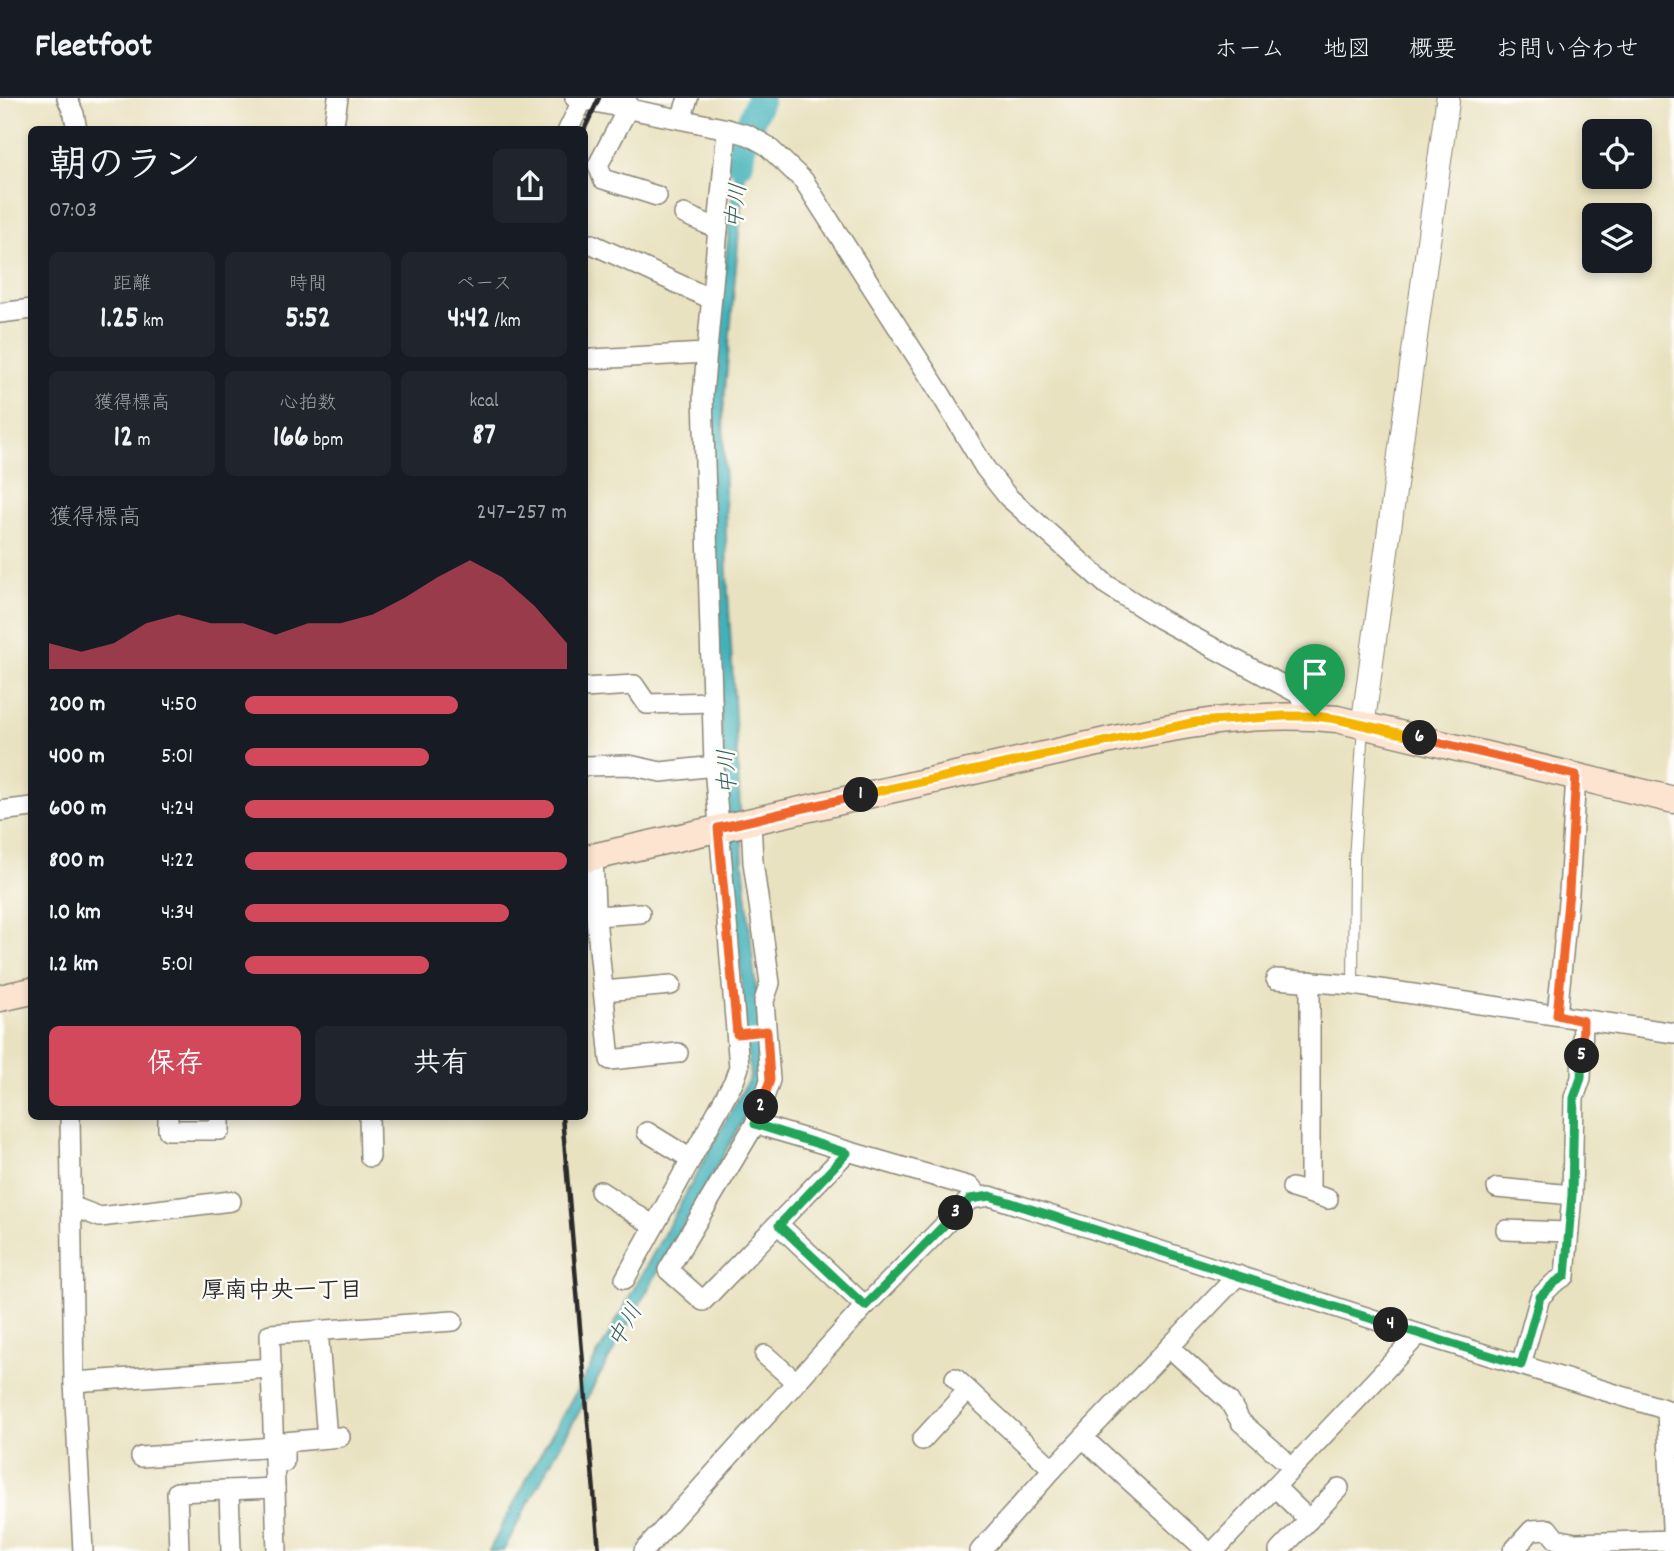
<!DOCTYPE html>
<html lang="ja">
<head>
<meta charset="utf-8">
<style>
  :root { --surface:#171b24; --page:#20242c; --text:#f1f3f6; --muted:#9ea1a6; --line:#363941; --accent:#d1495b }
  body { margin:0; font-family:Dekko,"Klee One",sans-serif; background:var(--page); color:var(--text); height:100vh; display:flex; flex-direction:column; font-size:26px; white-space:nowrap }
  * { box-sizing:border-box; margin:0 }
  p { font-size:23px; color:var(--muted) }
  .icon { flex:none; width:38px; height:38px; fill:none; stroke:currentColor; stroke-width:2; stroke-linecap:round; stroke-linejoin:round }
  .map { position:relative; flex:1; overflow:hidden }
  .details { position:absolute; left:28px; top:28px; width:560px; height:994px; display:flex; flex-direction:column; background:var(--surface); border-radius:10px; box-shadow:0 4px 10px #0003 }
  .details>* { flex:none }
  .tools { position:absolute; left:1582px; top:21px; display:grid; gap:14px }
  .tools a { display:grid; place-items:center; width:70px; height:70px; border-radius:10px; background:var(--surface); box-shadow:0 4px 10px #0003; font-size:35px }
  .pin { position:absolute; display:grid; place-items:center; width:60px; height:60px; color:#fff; margin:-72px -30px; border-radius:50% 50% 50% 0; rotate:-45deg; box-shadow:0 0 7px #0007 }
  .pin .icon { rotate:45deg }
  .km { position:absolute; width:35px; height:35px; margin:-18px; border-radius:50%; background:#222; color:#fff; font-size:19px; line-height:35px; text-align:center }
  .round { display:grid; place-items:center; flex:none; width:74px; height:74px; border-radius:10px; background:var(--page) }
  .overview { display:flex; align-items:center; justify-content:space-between; height:119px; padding:0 21px }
  h1 { font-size:38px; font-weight:700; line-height:52px }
  .metrics { display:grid; grid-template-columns:repeat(3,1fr); gap:10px; height:119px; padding:7px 21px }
  .metrics div { display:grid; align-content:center; border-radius:10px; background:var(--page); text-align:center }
  .metrics b { font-size:30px; font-weight:700 }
  .metrics small { font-size:19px; font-weight:400 }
  .metrics p { font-size:19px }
  .chart { height:196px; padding:14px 21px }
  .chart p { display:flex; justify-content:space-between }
  .chart svg { width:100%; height:126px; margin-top:7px; fill:var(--accent); opacity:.7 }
  .button { display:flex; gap:14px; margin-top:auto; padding:14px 21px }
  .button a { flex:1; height:80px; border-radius:10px; background:var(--accent); color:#fff; font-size:28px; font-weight:700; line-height:80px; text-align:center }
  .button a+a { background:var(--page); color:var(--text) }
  ul { padding:0 21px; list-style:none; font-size:23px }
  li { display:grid; grid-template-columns:112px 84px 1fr; align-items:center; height:52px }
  li i { height:18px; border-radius:9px; background:var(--accent) }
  header { display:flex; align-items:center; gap:42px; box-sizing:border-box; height:98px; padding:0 35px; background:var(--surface); border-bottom:2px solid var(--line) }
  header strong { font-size:33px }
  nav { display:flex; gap:38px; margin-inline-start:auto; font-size:24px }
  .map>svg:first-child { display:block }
  .water { fill:#42b2ba; stroke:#366e72; stroke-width:2 }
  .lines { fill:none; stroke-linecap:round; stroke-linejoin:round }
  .river { stroke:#42b2ba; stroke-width:28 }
  .service-casing { stroke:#8a8676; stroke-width:12 }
  .minor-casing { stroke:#8a8676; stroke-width:22 }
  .tertiary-casing { stroke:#8a8676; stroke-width:25 }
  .secondary-casing { stroke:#8a8676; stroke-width:29 }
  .service { stroke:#fff; stroke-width:10 }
  .minor { stroke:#fff; stroke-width:19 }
  .tertiary { stroke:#fff; stroke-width:23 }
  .secondary { stroke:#fde4d1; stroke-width:26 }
  .rail { stroke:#2b2b2b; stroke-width:4.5 }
  .split-1-casing { stroke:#fff; stroke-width:14 }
  .split-2-casing { stroke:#fff; stroke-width:14 }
  .split-3-casing { stroke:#fff; stroke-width:14 }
  .split-4-casing { stroke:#fff; stroke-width:14 }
  .split-5-casing { stroke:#fff; stroke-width:14 }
  .split-6-casing { stroke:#fff; stroke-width:14 }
  .split-7-casing { stroke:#fff; stroke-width:14 }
  .split-1 { stroke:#f5b400; stroke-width:9 }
  .split-2 { stroke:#f0652b; stroke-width:9 }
  .split-3 { stroke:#22a559; stroke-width:9 }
  .split-4 { stroke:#22a559; stroke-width:9 }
  .split-5 { stroke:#22a559; stroke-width:9 }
  .split-6 { stroke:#f0652b; stroke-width:9 }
  .split-7 { stroke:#f5b400; stroke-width:9 }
  .labels { text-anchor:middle; stroke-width:5; stroke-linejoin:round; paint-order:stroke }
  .water-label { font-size:23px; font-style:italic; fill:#346164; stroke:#fdfcf7 }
  .neighbourhood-label { font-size:23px; font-weight:bold; fill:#2b2b2b; stroke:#fdfcf7 }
</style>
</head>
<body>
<header>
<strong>Fleetfoot</strong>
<nav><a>ホーム</a><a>地図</a><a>概要</a><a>お問い合わせ</a></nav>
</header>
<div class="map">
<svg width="1674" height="1453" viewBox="0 0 1674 1453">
  <rect width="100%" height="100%" fill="#fdfcf7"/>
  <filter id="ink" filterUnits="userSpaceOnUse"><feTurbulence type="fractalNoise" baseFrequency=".0143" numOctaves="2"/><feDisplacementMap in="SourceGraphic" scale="14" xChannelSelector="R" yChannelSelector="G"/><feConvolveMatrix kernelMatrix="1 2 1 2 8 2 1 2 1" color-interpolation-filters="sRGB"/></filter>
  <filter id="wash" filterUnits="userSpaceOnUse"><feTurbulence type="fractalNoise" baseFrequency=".00686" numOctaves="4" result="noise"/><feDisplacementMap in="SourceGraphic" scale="28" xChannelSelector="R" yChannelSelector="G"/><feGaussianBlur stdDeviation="1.57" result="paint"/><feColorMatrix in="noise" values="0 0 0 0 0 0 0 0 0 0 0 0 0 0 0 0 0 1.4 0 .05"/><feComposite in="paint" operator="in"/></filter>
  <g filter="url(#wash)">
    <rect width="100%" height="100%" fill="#e9e2c1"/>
    <path class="water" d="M738,43h9l-24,272 4,162 16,287 22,219 -213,379 -49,91h-14l49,-93 69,-120 143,-261 -25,-276 -15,-326 2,-77z"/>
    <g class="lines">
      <path class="river" d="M740,64l2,-18 18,-46"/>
    </g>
  </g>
  <g filter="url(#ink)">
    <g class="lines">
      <defs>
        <path id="service" d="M1353,887l1,-126 9,-132"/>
        <g id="minor">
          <path d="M67,0l7,16 3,16"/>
          <path d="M575,0l148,30 25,7 18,10 38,36 136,212 45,75 23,29 99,88 53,34 139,75 16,22"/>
          <path d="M627,1v11l-29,55 5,14 54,17"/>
          <path d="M681,21l7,-21"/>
          <path d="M333,32l5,-32"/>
          <path d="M568,32l15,-31"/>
          <path d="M684,116l34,15"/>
          <path d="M592,146l119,55"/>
          <path d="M0,215l32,-4"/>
          <path d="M592,261l114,-6"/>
          <path d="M584,590l50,-3 13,19 65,-2"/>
          <path d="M584,668l45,-1 32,7 53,-6"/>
          <path d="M0,713l32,-4"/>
          <path d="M751,722l2,42 17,121 -6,18 6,79 -15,44 -87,146 35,31 144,-149"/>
          <path d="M593,759l2,51 15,152 68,-7"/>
          <path d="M596,818l44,-3"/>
          <path d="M1276,881l77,6 321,48"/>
          <path d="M1310,883v212"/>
          <path d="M604,893l67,-6"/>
          <path d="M1557,917l12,-123 7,-117"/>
          <path d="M70,1018l4,266 9,169"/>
          <path d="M168,1018v14h52v-14"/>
          <path d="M369,1018l1,41"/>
          <path d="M755,1026l216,63 8,10"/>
          <path d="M647,1034l44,27"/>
          <path d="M1292,1090l36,11"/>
          <path d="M1497,1090l75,7"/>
          <path d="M600,1093l54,35"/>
          <path d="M71,1108l29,11 131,-16"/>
          <path d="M779,1127l86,81"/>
          <path d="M1506,1132l63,2"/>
          <path d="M625,1181l109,-198 5,-14 -25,-301 -11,-371 24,-266"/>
          <path d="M318,1232l9,108"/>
          <path d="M1170,1250l59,53 12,21 41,36"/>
          <path d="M765,1257l31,27"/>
          <path d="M1521,1267l19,-68 14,-14 11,-7 7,-81 2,-97 7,-20 2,-57"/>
          <path d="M955,1280l98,91"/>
          <path d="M74,1284l198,-14"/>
          <path d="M1667,1312l6,140"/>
          <path d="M1083,1340l124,113"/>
          <path d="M922,1342l45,-49"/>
          <path d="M141,1359l133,-10"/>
          <path d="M284,1364v-20l56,-5"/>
          <path d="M1275,1389l34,33"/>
          <path d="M229,1392l2,61"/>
          <path d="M179,1453l-2,-59 98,-4"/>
          <path d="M277,1453l-7,-217 183,-13"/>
          <path d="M644,1453l221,-245 105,-107 20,-3 429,138 255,78"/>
          <path d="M980,1453l73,-82 185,-194"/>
          <path d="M1214,1453l205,-217"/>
          <path d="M1279,1453l60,-63"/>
          <path d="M1513,1453l19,-21 16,-1 8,10 19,4 98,-3"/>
        </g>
        <path id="tertiary" d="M1363,626l85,-626"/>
        <g id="secondary">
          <path d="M584,761l531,-120c76,-16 144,-28 222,-20l337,81"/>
          <path d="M0,900l32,-7"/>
        </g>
      </defs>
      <use href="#service" class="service-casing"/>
      <use href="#minor" class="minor-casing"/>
      <use href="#tertiary" class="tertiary-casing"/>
      <use href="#secondary" class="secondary-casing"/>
      <use href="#service" class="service"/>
      <use href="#minor" class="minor"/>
      <use href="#tertiary" class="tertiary"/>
      <use href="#secondary" class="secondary"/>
      <g class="rail">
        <path d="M584,32l15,-32"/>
        <path d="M562,1018l37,435"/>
      </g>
    </g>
  </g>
  <g class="lines" filter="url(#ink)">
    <defs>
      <path id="split-1" d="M861,697l335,-73 88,-6h31"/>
      <path id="split-2" d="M761,1009l9,-27 -3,-49 -30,3 -19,-206 143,-33"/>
      <path id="split-3" d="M761,1009l-6,17 92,29 -68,72 86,81 91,-93"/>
      <path id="split-4" d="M956,1115l14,-14 20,-3 401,129"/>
      <path id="split-5" d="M1391,1227l130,40 19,-68 14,-14 11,-7 7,-81 2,-97 7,-20 1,-22"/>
      <path id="split-6" d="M1420,640l156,37 -7,116 -12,124 26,6 -1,35"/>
      <path id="split-7" d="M1315,618l22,3 83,19"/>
    </defs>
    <use href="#split-1" class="split-1-casing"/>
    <use href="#split-2" class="split-2-casing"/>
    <use href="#split-3" class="split-3-casing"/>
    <use href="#split-4" class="split-4-casing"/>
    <use href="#split-5" class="split-5-casing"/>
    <use href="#split-6" class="split-6-casing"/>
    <use href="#split-7" class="split-7-casing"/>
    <use href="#split-1" class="split-1"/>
    <use href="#split-2" class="split-2"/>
    <use href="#split-3" class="split-3"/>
    <use href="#split-4" class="split-4"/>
    <use href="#split-5" class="split-5"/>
    <use href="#split-6" class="split-6"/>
    <use href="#split-7" class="split-7"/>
  </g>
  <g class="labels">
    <g class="water-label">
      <text transform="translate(735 108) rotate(-84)" y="8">中川</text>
      <text transform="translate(726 674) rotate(-92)" y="8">中川</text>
      <text transform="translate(624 1227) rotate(-60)" y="8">中川</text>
    </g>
    <g class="neighbourhood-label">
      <text x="282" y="1199">厚南中央一丁目</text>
    </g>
  </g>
</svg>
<div class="tools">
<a><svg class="icon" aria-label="locate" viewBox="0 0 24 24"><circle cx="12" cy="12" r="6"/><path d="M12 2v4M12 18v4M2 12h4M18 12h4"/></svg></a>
<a><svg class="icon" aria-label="layers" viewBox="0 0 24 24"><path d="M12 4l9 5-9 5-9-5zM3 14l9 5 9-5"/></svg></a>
</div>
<div class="pin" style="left:1315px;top:618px;background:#1e9e55"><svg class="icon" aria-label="arrive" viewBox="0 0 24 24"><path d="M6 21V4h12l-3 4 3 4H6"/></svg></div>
<b class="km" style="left:861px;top:697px">1</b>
<b class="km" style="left:761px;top:1009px">2</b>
<b class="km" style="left:956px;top:1115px">3</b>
<b class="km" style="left:1391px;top:1227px">4</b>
<b class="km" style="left:1582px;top:958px">5</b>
<b class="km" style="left:1420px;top:640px">6</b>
<section class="details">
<div class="overview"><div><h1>朝のラン</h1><p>07:03</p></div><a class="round"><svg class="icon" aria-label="share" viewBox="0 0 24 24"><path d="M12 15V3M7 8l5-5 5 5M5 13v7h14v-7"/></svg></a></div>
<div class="metrics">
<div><p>距離</p><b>1.25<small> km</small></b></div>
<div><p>時間</p><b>5:52</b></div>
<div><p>ペース</p><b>4:42<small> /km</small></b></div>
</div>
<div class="metrics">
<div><p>獲得標高</p><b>12<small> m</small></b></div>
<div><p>心拍数</p><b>166<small> bpm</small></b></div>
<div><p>kcal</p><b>87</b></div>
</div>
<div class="chart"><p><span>獲得標高</span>247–257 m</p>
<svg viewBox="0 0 160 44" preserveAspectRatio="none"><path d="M0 44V35L10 38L20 35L30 28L40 25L50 28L60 28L70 32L80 28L90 28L100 25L110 19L120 12L130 6L140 12L150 22L160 35V44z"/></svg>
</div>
<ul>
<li><b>200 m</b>4:50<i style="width:66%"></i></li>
<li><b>400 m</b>5:01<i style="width:57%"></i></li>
<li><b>600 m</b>4:24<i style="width:96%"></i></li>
<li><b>800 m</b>4:22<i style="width:100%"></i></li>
<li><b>1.0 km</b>4:34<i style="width:82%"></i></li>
<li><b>1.2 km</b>5:01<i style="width:57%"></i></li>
</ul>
<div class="button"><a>保存</a><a>共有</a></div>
</section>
</div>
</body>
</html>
